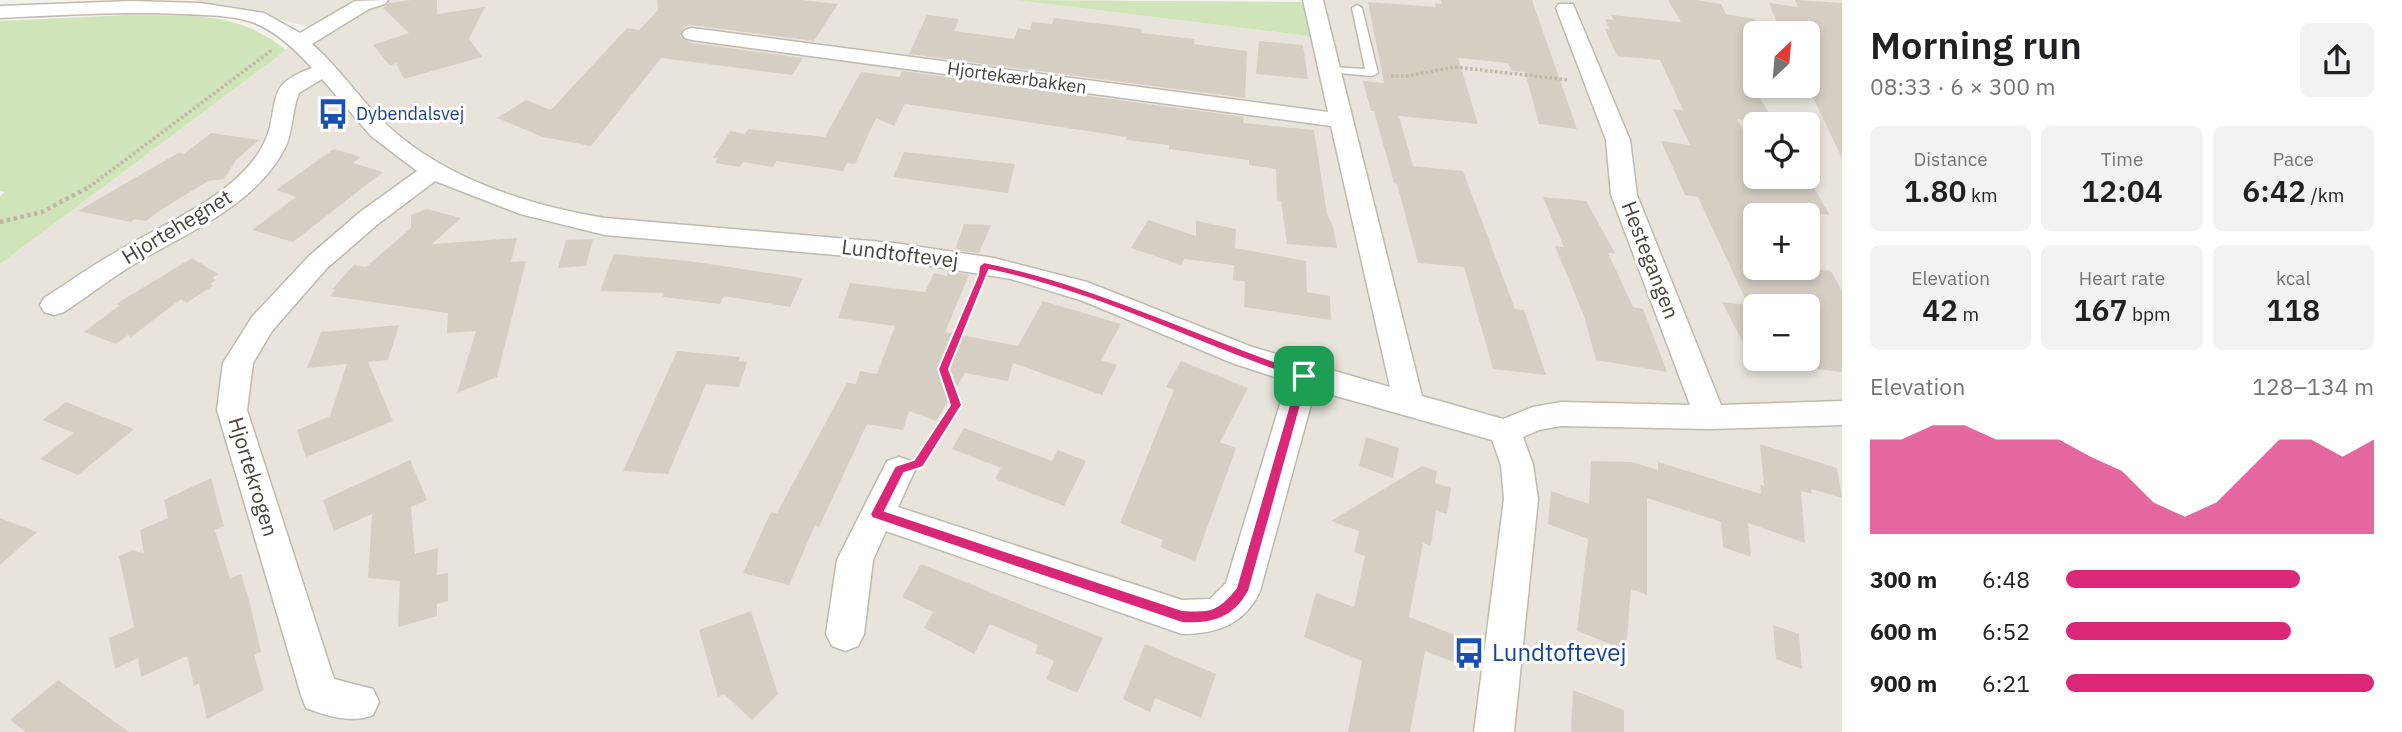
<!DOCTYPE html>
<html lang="en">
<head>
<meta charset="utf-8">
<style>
  :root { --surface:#fff; --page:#f2f2f2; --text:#202124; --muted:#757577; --accent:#db2777 }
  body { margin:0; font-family:"IBM Plex Sans",sans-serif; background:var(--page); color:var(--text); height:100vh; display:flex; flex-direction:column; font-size:26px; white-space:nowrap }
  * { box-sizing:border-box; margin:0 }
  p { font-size:23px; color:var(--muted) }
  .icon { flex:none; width:38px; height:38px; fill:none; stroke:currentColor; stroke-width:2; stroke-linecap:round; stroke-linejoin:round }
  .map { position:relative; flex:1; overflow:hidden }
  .panel { display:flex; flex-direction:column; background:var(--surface); width:560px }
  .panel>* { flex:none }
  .needle { width:46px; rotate:26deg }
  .controls { position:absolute; left:1743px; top:21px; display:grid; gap:14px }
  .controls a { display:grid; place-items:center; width:77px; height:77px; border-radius:10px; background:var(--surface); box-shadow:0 4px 10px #0003; font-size:35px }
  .pin { position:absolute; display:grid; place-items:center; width:60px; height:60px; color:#fff; margin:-30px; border-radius:14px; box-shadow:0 4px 10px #0006 }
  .round { display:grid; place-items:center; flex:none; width:74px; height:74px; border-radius:10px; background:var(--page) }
  .headline { display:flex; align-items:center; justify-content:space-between; height:119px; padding:0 28px }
  h1 { font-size:38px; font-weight:600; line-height:52px }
  .metrics { display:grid; grid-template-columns:repeat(3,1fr); gap:10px; height:119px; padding:7px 28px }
  .metrics div { display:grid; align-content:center; border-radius:10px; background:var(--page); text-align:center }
  .metrics b { font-size:30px; font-weight:600 }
  .metrics small { font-size:19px; font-weight:400 }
  .metrics p { font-size:19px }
  .chart { height:196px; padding:14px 28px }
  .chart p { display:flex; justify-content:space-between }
  .chart svg { width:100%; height:126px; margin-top:7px; fill:var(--accent); opacity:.7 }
  ul { padding:0 28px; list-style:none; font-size:23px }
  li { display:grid; grid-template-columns:112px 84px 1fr; align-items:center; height:52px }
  li i { height:18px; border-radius:9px; background:var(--accent) }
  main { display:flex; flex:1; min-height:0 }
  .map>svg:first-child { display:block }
  .residential { fill:#e8e4db; fill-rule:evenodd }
  .green { fill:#d0e4ba }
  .building { fill:#d5cfc3 }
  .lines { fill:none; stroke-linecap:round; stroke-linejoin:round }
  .service-casing { stroke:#bfbab0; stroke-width:3 }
  .minor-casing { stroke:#bfbab0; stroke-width:3 }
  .path-far2 { stroke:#c0b6a3; stroke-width:3.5; stroke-dasharray:2.5 2.5; stroke-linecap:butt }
  .path-far1 { stroke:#c0b6a3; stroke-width:4.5; stroke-dasharray:3.5 3.5; stroke-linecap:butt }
  .path { stroke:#c0b6a3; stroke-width:5; stroke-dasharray:4.5 4.5; stroke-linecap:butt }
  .service { fill:#fff; fill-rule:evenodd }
  .minor { fill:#fff; fill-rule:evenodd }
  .route { fill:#db2777; stroke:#fff; stroke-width:2; fill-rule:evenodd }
  .labels { text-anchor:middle; stroke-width:6; stroke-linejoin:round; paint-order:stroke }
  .far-street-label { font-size:18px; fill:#49443b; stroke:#fff }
  .far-transit-label { font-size:18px; fill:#164399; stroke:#fff; text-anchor:start }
  .street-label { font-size:21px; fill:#49443b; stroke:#fff }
  .near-transit-label { font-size:24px; fill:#164399; stroke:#fff; text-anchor:start }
</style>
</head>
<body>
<main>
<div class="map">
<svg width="1842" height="732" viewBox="0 0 1842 732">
  <rect width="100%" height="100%" fill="#f5f2ed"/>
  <path class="residential" d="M194,0h821l301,37 -9,-37h535v732h-1842v-468l285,-214 26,-23zM1755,33h53v53h-53zM1755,124h53v53h-53zM1755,215h53v53h-53zM1755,306h53v53h-53z"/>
  <g class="green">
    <path d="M1015,0l289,2 12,35z"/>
    <path d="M129,15c59,1 108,-5 157,35l-286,214v-68l5,-4 -5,-1v-170z"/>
  </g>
  <g class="building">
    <path d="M411,0h26v14l48,-7 -16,32 13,18 -78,22 -8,-16 -6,3 -17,-21 36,-12 -26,-25 6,-5z"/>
    <path d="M657,0h145l36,4 -24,37 -122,-16 -8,2 -4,9 11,7 112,15 -11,17 -131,-17 -70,88 -48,-9 -46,-19 29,-18 25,10 76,-82 12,2 19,-20z"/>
    <path d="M1441,0h91l45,129 -38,-5 -14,-52 -13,-1 -4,-8 -50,-5 20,66 -79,-8 14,50 50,5 52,138 9,1 22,65 -53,-6 -29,-102 -46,-4 -21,-79 -3,-1 -20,-72h-3l-8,-30 21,2 -16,-81 68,5 -1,-4 7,1z"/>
    <path d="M1668,0h28l25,4 5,10 29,5v77l4,1 17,27 -39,-5 18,33v25h52l23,38 -75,-10v63h50l26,3 11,20v81l-34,-4v-62h-53v60l-33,-64 26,3 -50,-108 -13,-2 -24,-54 29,4 -17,-36 10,1 -23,-50 -43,-4 -12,-27h4l-4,-10 9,1 -3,-5 70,7z"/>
    <path d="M1795,0l47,3v155l-34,-71v-54h-27l-12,-30 29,4z"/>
    <path d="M927,15l32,4 -5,12 60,8 4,-11 12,2 2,-8 20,2 2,-6 88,11 -1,4 54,6 -1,5 53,7 -2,47 -336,-44z"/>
    <path d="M1259,41l44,4 5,34 -52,-5z"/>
    <path d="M902,71l342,46 -1,6 71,7 13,84 6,12 4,22 -50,-4 -6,-43 -4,-1 -1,-31 -27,-4v-5l-80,-11v-4l-43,-5 1,-3 -166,-25 -56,-8 -11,22 -18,-8 -21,46 -8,-1 -4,8 -67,-10 -3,6 -30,-5 -3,5 -25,-4 3,-5h-5l17,-27 15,3 3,-5 77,8 36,-65 38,5z"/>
    <path d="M211,133l48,7 -23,20 -12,19 -16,2 -46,28 -16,12 -12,-2 -3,3 -53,-11 100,-58 6,1z"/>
    <path d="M334,149l27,8 -8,6 30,9 -90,70 -41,-12 44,-33 -20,-7z"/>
    <path d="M904,152l111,12 -7,29 -115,-16z"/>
    <path d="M1543,197l43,4 29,52h-7l25,54 10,2 24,63 -71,-12 -12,-44 -29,-70 9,1z"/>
    <path d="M427,209l34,9 -29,26 85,-6 -6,24 15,-1 -29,116 -40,16 19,-62 -29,2 1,-20 -118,-17 5,-6 -3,-1 22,-24 12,2 45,-39v-13z"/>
    <path d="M1148,220l48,16v-15l40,8 -1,19 71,13 1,31 23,4 1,24 -87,-13 1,-26 -12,-1 1,-15 -50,-6 -3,6 -50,-17z"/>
    <path d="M964,224l27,1 -12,28 -24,-3z"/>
    <path d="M593,239l-7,27 -28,2 8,-28z"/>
    <path d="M614,254l75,7 114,17 -13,29 -66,-11 -4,8 -57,-7 1,-4 -64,-2z"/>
    <path d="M192,258l26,16 -6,4 4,2 -6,4 3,2 -27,17 -5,-4 -50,38 -3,-2 -12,9 -32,-12 36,-27 -4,-1z"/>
    <path d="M948,271l21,4 -24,57 73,14 25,-45 78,23 -20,36 16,5 -15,30 -89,-32 -5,18 -43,-8 -29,48 -27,-10 -6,19 -36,-6 -48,103 -4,-2 -26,60 -46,-12 28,-61 6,1 70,-130 9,1 4,-13 17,3 18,-48 -57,-8 12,-35 75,9 9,-19 13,3z"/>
    <path d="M399,325l-11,35 -20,2 25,59 -87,36 -9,-27 33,-14 17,-52 -40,4 14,-36z"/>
    <path d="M677,351l63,6 -2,4 9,1 -8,25 -33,-3 -38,90 -45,-3z"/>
    <path d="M1181,361l67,27 -28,54 16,6 -41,113 -35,-14 3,-7 -43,-17 54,-133 -8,-3z"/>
    <path d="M66,402l68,27 -56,46 -38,-16 34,-26 -32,-13z"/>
    <path d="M964,428l88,33 6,-11 28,11 -22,45 -69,-27 6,-11 -49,-19z"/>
    <path d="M1366,437l33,11 -6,30 -34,-12z"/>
    <path d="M1760,444l77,24 5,30 -31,-9 1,5 -11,-3 4,52 -57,-20 3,34 -28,-10 -2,-25 -74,-24v97l-16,-6 -5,61 -49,-19 11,-92 -40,-15 3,-33 38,13 2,-43 41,1 26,8v-8l103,32 -1,-9 4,1z"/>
    <path d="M410,460l17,40 -16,7 4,47 23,-6 -1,27 11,-2v28l-11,3v12l-39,11 2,-46 -32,-3 4,-64 -38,17 -11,-31z"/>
    <path d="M1422,466l15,5 -2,12 16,5 -4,26 -11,-3 -5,35 -8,-3 -14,74 53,21 -3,26 -34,-13 -15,81h-62l14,-71 -58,-24 12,-44 38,14 11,-51 -11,-4 5,-21 -28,-10z"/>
    <path d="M211,478l13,48 -9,4 15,49 11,-5 9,30 11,48 -7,3 10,35 -57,29 -8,-36 -5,3 -7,-30 -46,21 -3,-19 -23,11 -6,-31 25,-11 -15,-71 14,-6 11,4 -4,-24 28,-12 -4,-18z"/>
    <path d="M0,518l37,14 -37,33z"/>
    <path d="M921,564l182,74 -26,55 -31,-14 8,-18 -19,-8 3,-8 -48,-21 -16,30 -50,-26 9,-16 -31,-15z"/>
    <path d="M751,611l27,83 -26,26 -28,-26 -6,3 -19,-67z"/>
    <path d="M1773,625l26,9 3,35 -26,-10z"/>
    <path d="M1145,644l71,30 -15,44 -46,-20 -5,14 -27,-13z"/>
    <path d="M58,680l35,26 36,26h-103l-16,-12z"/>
    <path d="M1573,690l51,20v22h-53z"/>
  </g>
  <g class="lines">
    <defs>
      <path id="service" d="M1357,5l5,3 16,65 -6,3 -45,-4v-4l4,-1 34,2 -13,-61z"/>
      <path id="minor" d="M388,0l-3,4 -16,5 -57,35c29,25 49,58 77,83 57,52 141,79 216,91l289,25 100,15 93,24 165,65 138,40 -59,-261 -639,-86 -7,-2 -3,-4 3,-4 7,-2 636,84 -25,-112h20l99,396 81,23 30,-12 28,-5 129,3 -79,-210 -5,-55 -50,-132 3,-4h14l57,136 7,55 84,210 121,-4v24l-132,4 -149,-3 -22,4 -16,7 10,28 5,34 -24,233h-40l30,-233 -3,-34 -9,-25 -177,-50 -55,201c-15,33 -43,43 -78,43l-296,-103 -13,29 -9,74 -6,12 -13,5 -13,-5 -6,-12 11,-74 50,-99 12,-4 12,4 4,9 -17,37 284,93 28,-1 16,-16 61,-202 -55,-18 -149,-62 -72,-22 -117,-19 -289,-25 -85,-21 -85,-33 -57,43 -51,44 -55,63 -19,32 -6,47 87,269 39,10 6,13 -6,13c-21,9 -46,1 -67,-7l-5,-13 -84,-285 6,-47 29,-46 57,-61 51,-44 57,-41 -46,-35 -49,-57 -23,14c-8,19 -5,38 -15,57 -31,56 -95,82 -148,113 -25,15 -48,33 -72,49l-10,3 -10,-3 -4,-7 4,-7c24,-15 47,-32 72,-46 44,-26 95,-46 130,-83 11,-12 20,-26 24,-42 8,-36 2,-44 42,-59 -17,-19 -36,-37 -60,-46 -21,-7 -47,-7 -69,-8 -61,-3 -122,1 -183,4v-12l131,-5 69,2 64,10 36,20 55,-32z"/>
    </defs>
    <use href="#service" class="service-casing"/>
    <use href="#minor" class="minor-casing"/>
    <g class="path-far2">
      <path d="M1391,76h17l47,-9 114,13"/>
      <path d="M85,190l187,-140"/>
    </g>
    <g class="path-far1">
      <path d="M0,222l42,-10 45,-24"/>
      <path d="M941,429l15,-24 -13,-36 35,-81"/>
    </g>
    <path class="path" d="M924,456l18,-28"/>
    <use href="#service" class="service"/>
    <use href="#minor" class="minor"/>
  </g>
  <path class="route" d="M984,262c113,23 215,75 324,111l1,3 -60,215c-15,28 -37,34 -67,32l-310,-105 -2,-4 25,-48 19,-6 36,-55 -12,-36 40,-94 1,-9zM989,270c107,22 205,73 308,108l-61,210c-18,23 -26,24 -54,22l-297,-99 19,-38 19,-6 39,-62 -13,-36z"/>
  <defs>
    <symbol id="bus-bare" viewBox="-9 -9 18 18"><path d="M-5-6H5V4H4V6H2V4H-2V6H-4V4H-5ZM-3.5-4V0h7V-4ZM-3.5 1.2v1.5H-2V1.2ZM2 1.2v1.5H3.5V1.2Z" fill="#1a4fb4" stroke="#fff" stroke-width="2.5" paint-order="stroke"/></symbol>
  </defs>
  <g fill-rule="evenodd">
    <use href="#bus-bare" x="311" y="92" width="44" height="44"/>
    <use href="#bus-bare" x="1447" y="631" width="44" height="44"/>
  </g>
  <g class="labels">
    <g class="far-street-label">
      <text transform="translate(1017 78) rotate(8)" y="6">Hjortekærbakken</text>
    </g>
    <g class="far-transit-label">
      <text x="356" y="120">Dybendalsvej</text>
    </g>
    <g class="street-label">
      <text transform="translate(177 227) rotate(-31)" y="7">Hjortehegnet</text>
      <text transform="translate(900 254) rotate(7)" y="7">Lundtoftevej</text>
      <text transform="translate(1650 260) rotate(69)" y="7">Hestegangen</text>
      <text transform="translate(253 477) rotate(73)" y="7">Hjortekrogen</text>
    </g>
    <g class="near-transit-label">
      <text x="1492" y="661">Lundtoftevej</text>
    </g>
  </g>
</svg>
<div class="controls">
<a><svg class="needle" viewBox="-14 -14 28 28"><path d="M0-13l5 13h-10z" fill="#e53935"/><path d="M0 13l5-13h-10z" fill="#757577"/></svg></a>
<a><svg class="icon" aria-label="locate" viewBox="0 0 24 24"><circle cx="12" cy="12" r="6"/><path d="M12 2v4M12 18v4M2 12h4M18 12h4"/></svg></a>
<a>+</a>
<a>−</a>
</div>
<div class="pin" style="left:1304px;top:376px;background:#1e9e55"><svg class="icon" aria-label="arrive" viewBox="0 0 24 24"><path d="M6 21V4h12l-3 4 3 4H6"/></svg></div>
</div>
<section class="panel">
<div class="headline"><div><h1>Morning run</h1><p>08:33 · 6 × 300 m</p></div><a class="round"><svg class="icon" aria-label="share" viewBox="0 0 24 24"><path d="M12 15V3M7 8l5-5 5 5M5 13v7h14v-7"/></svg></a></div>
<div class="metrics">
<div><p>Distance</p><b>1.80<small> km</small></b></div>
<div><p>Time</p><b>12:04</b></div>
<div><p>Pace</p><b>6:42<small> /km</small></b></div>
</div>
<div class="metrics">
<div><p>Elevation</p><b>42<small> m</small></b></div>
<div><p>Heart rate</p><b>167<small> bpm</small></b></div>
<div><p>kcal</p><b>118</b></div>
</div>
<div class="chart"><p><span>Elevation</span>128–134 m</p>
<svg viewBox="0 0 160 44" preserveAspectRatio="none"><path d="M0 44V11L10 11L20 6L30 6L40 11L50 11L60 11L70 17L80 22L90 33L100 38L110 33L120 22L130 11L140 11L150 17L160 11V44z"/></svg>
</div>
<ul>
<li><b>300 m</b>6:48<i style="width:76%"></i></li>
<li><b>600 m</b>6:52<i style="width:73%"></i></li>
<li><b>900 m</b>6:21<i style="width:100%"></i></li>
</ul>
</section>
</main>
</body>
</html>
